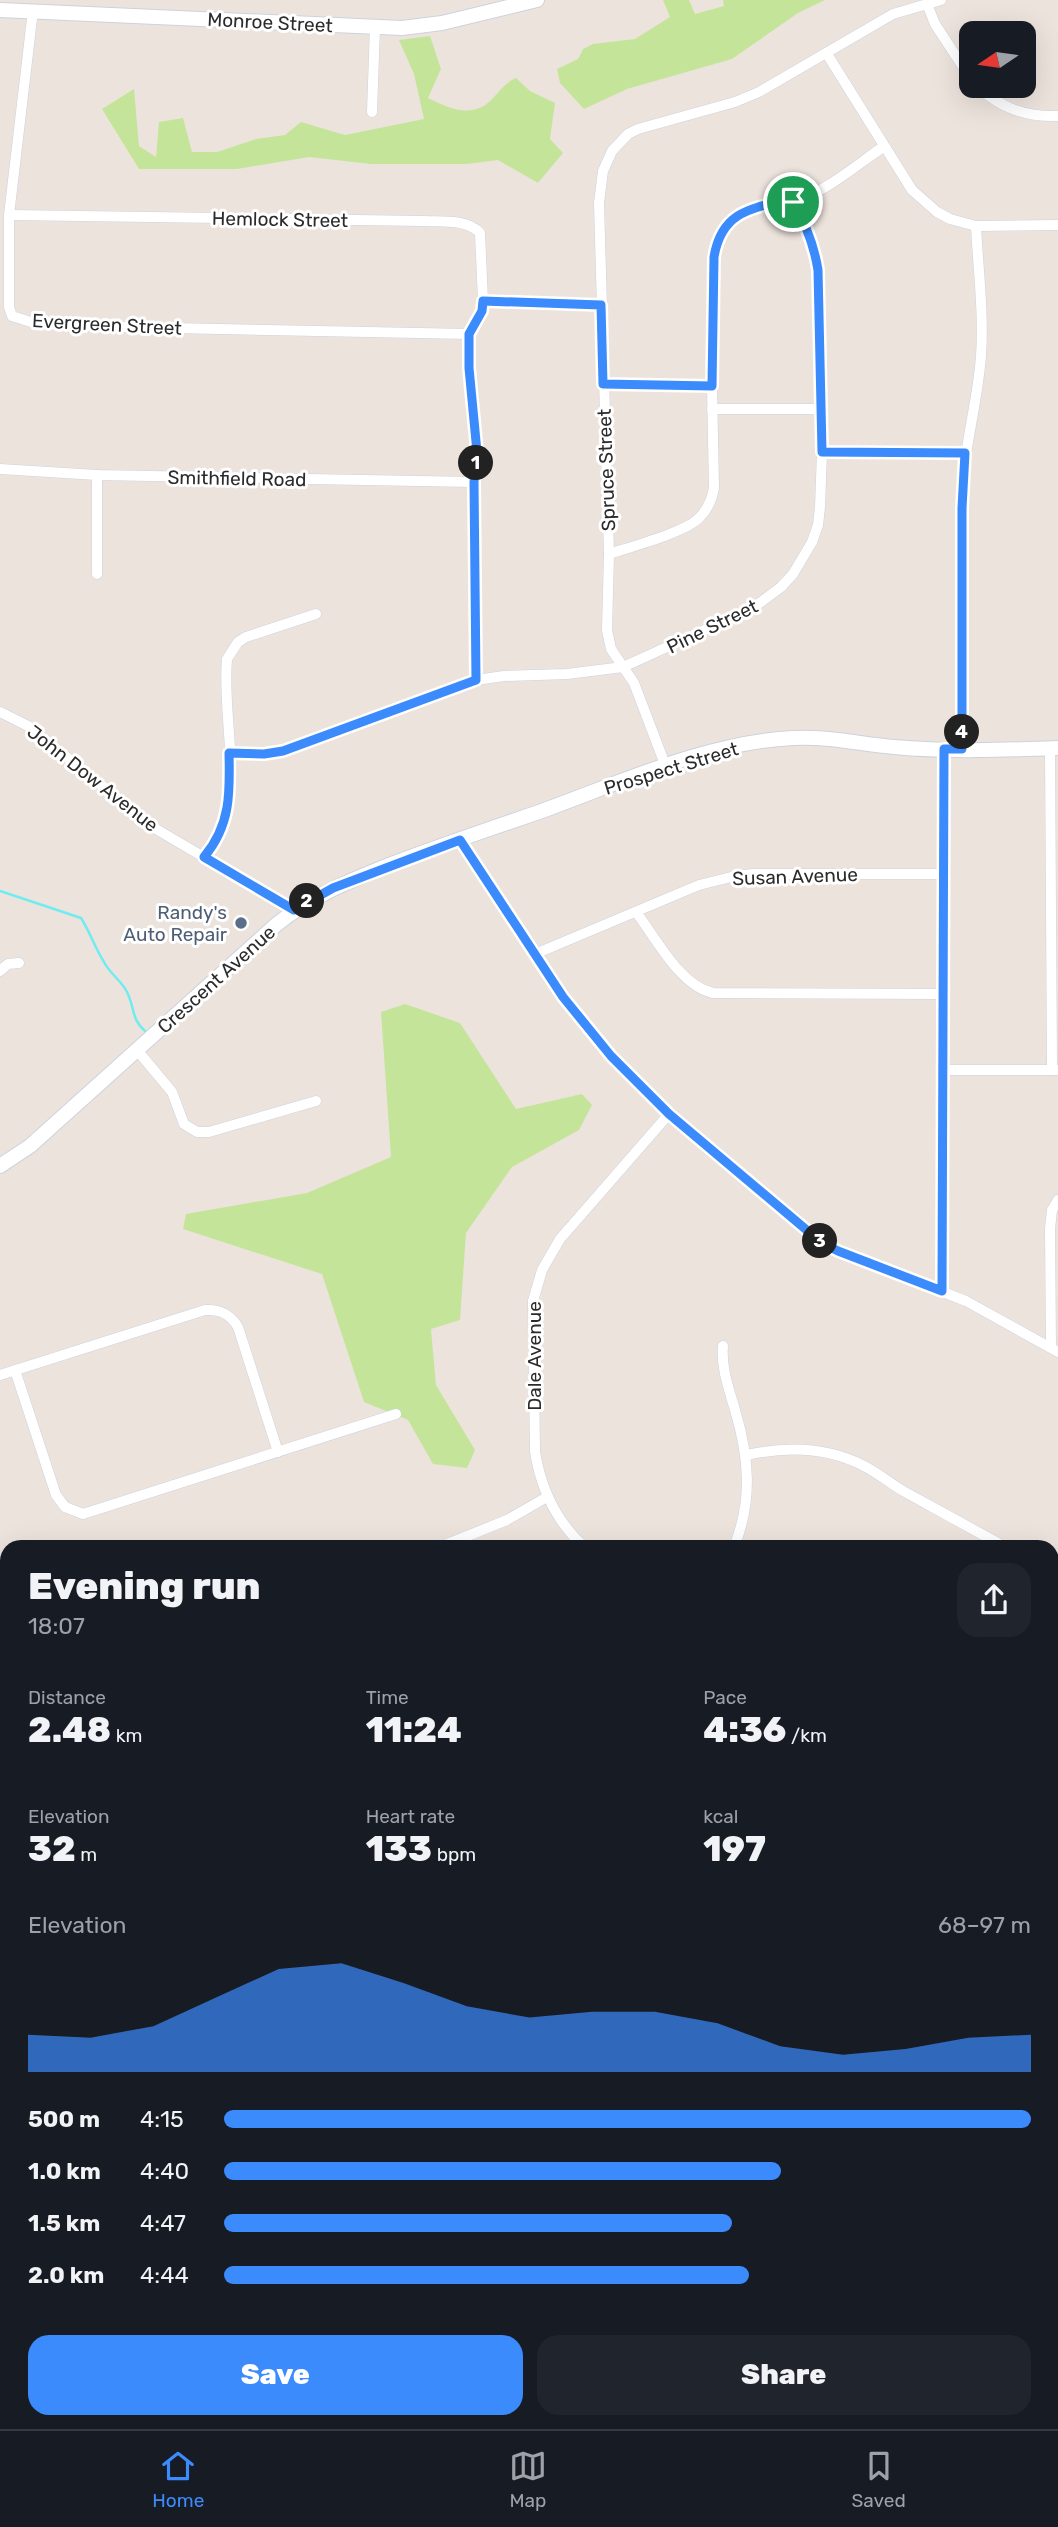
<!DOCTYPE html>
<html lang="en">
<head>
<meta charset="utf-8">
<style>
  :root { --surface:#171b24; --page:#20242c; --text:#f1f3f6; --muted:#9ea1a6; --line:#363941; --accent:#3b8bfd }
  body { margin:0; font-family:Rubik,sans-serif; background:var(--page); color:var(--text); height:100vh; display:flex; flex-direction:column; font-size:26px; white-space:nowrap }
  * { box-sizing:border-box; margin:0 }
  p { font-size:23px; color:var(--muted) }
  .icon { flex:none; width:38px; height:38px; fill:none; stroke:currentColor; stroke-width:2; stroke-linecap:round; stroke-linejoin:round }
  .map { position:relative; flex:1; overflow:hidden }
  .side { position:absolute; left:0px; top:1540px; width:1059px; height:889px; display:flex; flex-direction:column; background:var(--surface); border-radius:21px 21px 0 0; box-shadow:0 7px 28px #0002 }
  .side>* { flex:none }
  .needle { width:46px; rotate:257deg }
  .fabs { position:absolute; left:959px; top:21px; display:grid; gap:14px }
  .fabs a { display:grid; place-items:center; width:77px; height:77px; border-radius:14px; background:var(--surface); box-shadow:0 7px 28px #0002; font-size:35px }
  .pin { position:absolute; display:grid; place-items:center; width:60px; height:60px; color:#fff; margin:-30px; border:4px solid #fff; border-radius:50%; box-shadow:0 2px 7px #0007 }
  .km { position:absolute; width:35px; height:35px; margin:-18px; border-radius:50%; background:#222; color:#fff; font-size:19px; line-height:35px; text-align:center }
  .round { display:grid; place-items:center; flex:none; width:74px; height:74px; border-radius:21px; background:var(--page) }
  .headline { display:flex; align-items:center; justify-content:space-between; height:119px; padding:0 28px }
  h1 { font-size:38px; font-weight:800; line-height:52px }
  .stats { display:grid; grid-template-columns:repeat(3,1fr); gap:10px; height:119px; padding:7px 28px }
  .stats div { display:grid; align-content:center }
  .stats b { font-size:35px; font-weight:800 }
  .stats small { font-size:19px; font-weight:400 }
  .stats p { font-size:19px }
  .chart { height:196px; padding:14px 28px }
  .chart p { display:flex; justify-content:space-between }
  .chart svg { width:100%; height:126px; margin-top:7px; fill:var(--accent); opacity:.7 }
  .button { display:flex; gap:14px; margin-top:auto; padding:14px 28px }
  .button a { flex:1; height:80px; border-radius:21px; background:var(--accent); color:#fff; font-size:28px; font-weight:800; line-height:80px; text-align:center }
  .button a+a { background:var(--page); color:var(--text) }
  ul { padding:0 28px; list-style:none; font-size:23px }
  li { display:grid; grid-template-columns:112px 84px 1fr; align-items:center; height:52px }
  li i { height:18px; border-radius:9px; background:var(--accent) }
  .tabs { display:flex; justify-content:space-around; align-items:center; height:98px; border-top:2px solid var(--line); background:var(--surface); font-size:19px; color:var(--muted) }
  .tabs a { display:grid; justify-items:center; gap:4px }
  .tabs .active { color:var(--accent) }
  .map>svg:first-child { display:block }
  .green { fill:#c4e599 }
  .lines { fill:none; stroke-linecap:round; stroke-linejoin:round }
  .stream { stroke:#6fecf1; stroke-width:2.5 }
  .minor-casing { stroke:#ccd3dd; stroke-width:11 }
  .secondary-casing { stroke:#ccd3dd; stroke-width:16 }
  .primary-casing { stroke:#c4c4c4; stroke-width:16 }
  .minor { stroke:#fff; stroke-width:10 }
  .secondary { stroke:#fff; stroke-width:14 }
  .primary { stroke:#f3ae5d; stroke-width:14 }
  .route-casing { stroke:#fff; stroke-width:14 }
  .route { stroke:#3b8bfd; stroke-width:9 }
  .service-dot { fill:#5c6f8a; stroke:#fff; stroke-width:2.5 }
  .labels { text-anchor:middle; stroke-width:6; stroke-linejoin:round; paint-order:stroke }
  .street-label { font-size:19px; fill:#2b2b2b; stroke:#fff }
  .service-label { font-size:19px; fill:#4e5e75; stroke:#fff; text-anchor:end }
</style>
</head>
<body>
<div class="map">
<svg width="1058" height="2429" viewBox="0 0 1058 2429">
  <rect width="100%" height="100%" fill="#ede3dd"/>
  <g class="green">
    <path d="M663,0h26l6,14 29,-8 -1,-6h102l-27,13 -66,46 -105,30 -43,20 -24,-26 -3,-14 21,-10 5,-10 10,-5 42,-5 35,-22z"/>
    <path d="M430,36l11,33 -13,29c17,8 35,18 54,9 13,-7 19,-23 34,-29l14,13 25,12 -5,36 13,14 -25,30 -40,-23 -31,4h-96l-62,-7 -72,12h-98l-37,-60 32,-20 5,57 17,11 3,-35 24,-4 9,34h25l39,-13 29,-4 16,-13 44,13 79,-16 -10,-45 -15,-34z"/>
    <path d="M405,1004l55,19 56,86 66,-15 10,11 -13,25 -67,37 -46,66 -6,87 -29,9 5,56 39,65 -8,18 -34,-4 -25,-44 -44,-18 -42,-128 -139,-45 3,-15 121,-21 84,-36 -10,-145z"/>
    <path d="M1052,2226l6,4v199h-667l12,-7h649z"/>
  </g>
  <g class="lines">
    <path class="stream" d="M0,891l81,27c9,14 14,30 23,44 6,12 17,18 23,30 8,16 4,27 18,39"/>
    <defs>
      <g id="minor">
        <path d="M927,4l8,20 36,55"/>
        <path d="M33,10l-24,205v92l3,9 22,7 40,3 395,8"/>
        <path d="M827,54l85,136 25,22 13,7 26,7 82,-1"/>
        <path d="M977,86c24,22 48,31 81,30"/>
        <path d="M372,112l3,-85"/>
        <path d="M9,215l415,6c19,1 43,-2 56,12l3,68 -1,10 -13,23v34l8,84 -3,30 2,198"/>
        <path d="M483,301l118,4"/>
        <path d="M603,384l109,2"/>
        <path d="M712,409h109"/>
        <path d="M822,452l143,1"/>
        <path d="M0,469l97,6 377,7"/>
        <path d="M609,554c21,-7 78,-22 91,-37 8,-8 12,-18 14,-29l-2,-102 2,-129c6,-37 31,-49 65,-55 5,-1 11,1 16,-1 29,-8 63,-37 88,-54"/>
        <path d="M97,574v-99"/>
        <path d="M0,712l28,14 128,103 138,81"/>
        <path d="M1050,748l2,322"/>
        <path d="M962,749l1,-271c4,-41 15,-81 18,-122 3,-43 -3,-88 -5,-130"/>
        <path d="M229,753l34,1 20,-3 193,-71 28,-4 63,-2 56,-7 130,-59 28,-21 12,-13 19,-32 6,-17 2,-18 2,-55 -4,-182c-4,-25 -12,-46 -25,-68"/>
        <path d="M666,767l-32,-84 -23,-34 -4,-19 2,-76 -10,-351 4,-32 9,-20 16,-17 10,-5 97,-27 24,-10 134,-78 48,-14"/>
        <path d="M460,840l103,157 48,59 58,58 153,129 16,8 128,50 92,51"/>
        <path d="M204,857c46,-56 17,-132 23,-198l11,-17 8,-5 70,-23"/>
        <path d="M636,912c20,26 44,74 77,81l231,1"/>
        <path d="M535,954l164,-69 36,-9 18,-2h192"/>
        <path d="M0,971l8,-7 11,-1"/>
        <path d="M137,1050l35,42 12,32 13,8h12l107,-31"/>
        <path d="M943,1070h115"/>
        <path d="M942,1291l2,-542"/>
        <path d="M723,1346c-2,22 6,43 12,64 14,47 18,90 -1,137"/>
        <path d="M1051,1348l-1,-119 2,-19 6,-10"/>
        <path d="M15,1370l41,125 9,12 18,7 313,-100"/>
        <path d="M0,1375l205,-65c15,-1 25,4 33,17l40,125"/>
        <path d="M747,1455c40,-9 80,-8 117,11 14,7 27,18 41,26 33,18 67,37 100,55"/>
        <path d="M440,1547l67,-27 40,-23"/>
        <path d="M584,1547c-28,-26 -43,-58 -49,-95l-2,-151 9,-31 18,-31 109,-125"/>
        <path d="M1052,1573l6,4"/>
        <path d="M0,1688l7,-2"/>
        <path d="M1052,1692l6,-11"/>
        <path d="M0,2000l7,-2"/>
        <path d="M1052,2030l6,-11"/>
        <path d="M1052,2056l6,4"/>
        <path d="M0,2098h7"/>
        <path d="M0,2243h7"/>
        <path d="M0,2385l7,2"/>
      </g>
      <g id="secondary">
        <path d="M0,10l402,18 40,-5 95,-23"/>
        <path d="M0,1166l30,-20 247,-222c35,-28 72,-43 112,-59 50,-19 100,-36 150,-53 80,-29 169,-70 254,-74 34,-2 67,6 101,9 54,5 110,3 164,1"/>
      </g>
      <path id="primary" d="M0,2028l2,22 -2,35"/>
    </defs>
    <use href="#minor" class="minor-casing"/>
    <use href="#secondary" class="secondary-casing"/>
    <use href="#primary" class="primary-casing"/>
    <use href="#minor" class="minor"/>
    <use href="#secondary" class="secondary"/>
    <use href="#primary" class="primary"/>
  </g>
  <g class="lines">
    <defs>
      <path id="route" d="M783,201l10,1c13,22 21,43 25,68l4,182 143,1 -3,55v241h-18l-2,542 -104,-40 -16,-8 -153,-129 -58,-58 -48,-59 -103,-157 -127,48 -39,22 -90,-53c27,-32 26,-65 25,-104l35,1 19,-3 193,-71 -2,-198 3,-30 -8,-84v-34l13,-23 1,-10 118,4 2,79 109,2 2,-129c7,-42 32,-48 69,-56z"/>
    </defs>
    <use href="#route" class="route-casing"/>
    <use href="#route" class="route"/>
  </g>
  <circle class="service-dot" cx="241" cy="923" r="7"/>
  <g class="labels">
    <g class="street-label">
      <text transform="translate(270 22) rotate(3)" y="7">Monroe Street</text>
      <text transform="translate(280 219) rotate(1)" y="7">Hemlock Street</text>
      <text transform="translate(107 324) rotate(3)" y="7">Evergreen Street</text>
      <text transform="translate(606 470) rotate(-92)" y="7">Spruce Street</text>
      <text transform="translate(237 478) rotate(1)" y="7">Smithfield Road</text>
      <text transform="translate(712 626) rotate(-26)" y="7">Pine Street</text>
      <text transform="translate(671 768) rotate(-17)" y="7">Prospect Street</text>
      <text transform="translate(93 778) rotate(38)" y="7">John Dow Avenue</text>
      <text transform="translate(795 876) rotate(-2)" y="7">Susan Avenue</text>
      <text transform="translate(216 979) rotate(-42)" y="7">Crescent Avenue</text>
      <text transform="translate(534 1356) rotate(-90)" y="7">Dale Avenue</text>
    </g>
    <g class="service-label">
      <text x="227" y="919">Randy's<tspan x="227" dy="22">Auto Repair</tspan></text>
    </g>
  </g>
</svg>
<div class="fabs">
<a><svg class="needle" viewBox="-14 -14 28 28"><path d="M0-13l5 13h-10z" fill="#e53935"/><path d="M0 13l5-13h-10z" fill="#9ea1a6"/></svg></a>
</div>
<div class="pin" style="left:793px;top:202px;background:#1e9e55"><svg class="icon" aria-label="arrive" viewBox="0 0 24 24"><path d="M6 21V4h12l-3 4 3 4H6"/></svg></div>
<b class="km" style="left:476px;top:463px">1</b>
<b class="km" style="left:307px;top:901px">2</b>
<b class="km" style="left:820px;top:1241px">3</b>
<b class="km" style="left:962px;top:732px">4</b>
<section class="side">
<div class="headline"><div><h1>Evening run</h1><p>18:07</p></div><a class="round"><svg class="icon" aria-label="share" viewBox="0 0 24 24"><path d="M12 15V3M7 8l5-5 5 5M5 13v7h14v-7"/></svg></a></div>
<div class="stats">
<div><p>Distance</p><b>2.48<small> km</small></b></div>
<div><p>Time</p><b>11:24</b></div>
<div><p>Pace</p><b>4:36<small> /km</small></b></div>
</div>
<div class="stats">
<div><p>Elevation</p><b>32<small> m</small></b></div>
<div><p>Heart rate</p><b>133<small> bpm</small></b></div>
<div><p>kcal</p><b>197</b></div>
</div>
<div class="chart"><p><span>Elevation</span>68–97 m</p>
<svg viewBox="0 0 160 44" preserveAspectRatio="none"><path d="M0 44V31L10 32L20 28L30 18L40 8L50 6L60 13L70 21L80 25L90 23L100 23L110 27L120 35L130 38L140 36L150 32L160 31V44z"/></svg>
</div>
<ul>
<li><b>500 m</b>4:15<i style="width:100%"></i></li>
<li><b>1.0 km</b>4:40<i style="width:69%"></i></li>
<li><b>1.5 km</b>4:47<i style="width:63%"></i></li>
<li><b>2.0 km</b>4:44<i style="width:65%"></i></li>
</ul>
<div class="button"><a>Save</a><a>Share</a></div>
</section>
</div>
<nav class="tabs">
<a class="active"><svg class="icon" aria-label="home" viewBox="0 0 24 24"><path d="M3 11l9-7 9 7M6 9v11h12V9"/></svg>Home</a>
<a><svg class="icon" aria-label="map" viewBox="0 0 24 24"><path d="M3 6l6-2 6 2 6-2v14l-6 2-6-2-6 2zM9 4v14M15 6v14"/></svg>Map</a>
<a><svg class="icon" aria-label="saved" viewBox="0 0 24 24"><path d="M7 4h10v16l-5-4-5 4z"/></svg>Saved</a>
</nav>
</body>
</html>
